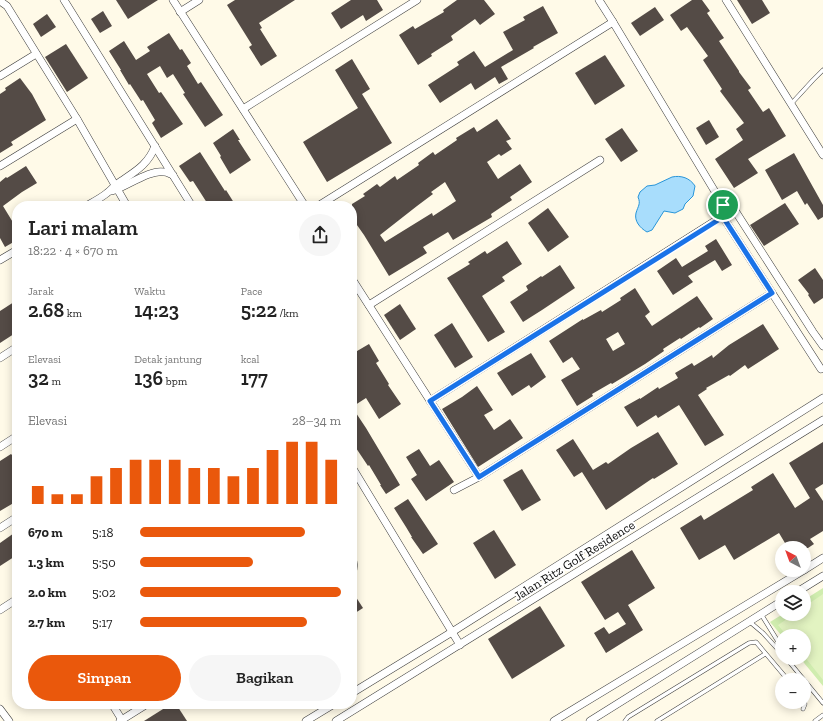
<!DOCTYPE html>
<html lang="id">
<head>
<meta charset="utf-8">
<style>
  :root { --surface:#fff; --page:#f6f6f6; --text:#222; --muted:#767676; --accent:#ea580c }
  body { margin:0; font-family:"Zilla Slab",serif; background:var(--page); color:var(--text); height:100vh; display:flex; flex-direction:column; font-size:15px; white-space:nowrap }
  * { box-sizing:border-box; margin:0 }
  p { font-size:13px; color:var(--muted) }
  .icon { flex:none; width:22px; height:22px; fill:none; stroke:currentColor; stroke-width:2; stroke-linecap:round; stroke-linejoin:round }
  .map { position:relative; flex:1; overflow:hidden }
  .sheet { position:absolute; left:12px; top:201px; width:345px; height:508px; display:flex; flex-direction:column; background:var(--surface); border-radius:16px; box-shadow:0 2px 10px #0003 }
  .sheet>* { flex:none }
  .needle { width:26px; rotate:319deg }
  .controls { position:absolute; left:775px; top:541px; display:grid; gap:8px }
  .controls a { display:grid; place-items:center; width:36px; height:36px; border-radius:50%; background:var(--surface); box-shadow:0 2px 10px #0003; font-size:20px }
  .pin { position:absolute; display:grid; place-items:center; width:34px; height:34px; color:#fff; margin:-17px; border:2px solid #fff; border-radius:50%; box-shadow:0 1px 4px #0007 }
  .round { display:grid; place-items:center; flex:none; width:42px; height:42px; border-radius:21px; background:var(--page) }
  .summary { display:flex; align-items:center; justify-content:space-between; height:68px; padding:0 16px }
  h1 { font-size:22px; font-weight:600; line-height:30px }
  .metrics { display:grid; grid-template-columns:repeat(3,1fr); gap:6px; height:68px; padding:4px 16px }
  .metrics div { display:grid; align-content:center }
  .metrics b { font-size:20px; font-weight:600 }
  .metrics small { font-size:11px; font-weight:400 }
  .metrics p { font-size:11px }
  .chart { height:112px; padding:8px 16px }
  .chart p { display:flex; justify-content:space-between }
  .chart svg { width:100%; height:72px; margin-top:4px; stroke:var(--accent); stroke-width:6 }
  .button { display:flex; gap:8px; margin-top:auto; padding:8px 16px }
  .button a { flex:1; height:46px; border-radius:24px; background:var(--accent); color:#fff; font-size:16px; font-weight:600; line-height:46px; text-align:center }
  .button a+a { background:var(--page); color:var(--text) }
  ul { padding:0 16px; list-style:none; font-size:13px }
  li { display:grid; grid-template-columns:64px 48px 1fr; align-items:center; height:30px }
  li i { height:10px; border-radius:5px; background:var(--accent) }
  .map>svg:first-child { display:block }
  .green { fill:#d0edaf }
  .pitch { fill:#e2f3c1 }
  .water { fill:#a8ddfc; stroke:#2895d9 }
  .building { fill:#544b46; fill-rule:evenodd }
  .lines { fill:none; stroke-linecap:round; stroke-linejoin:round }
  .lane-casing { stroke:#3e3e3e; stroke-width:4.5 }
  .street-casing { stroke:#3e3e3e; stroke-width:8 }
  .lane { stroke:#fff; stroke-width:3.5 }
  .street { stroke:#fff; stroke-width:7 }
  .route-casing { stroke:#fff; stroke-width:8 }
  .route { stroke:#1a73e8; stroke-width:5 }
  .labels { text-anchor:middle; stroke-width:4; stroke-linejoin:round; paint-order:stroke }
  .street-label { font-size:13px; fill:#0b0b0b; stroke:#fff }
</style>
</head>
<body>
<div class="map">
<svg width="823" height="721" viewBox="0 0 823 721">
  <rect width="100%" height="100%" fill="#fffae8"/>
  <path class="green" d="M823,588v98l-23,-28h4v-22h-22l-12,-14 13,-8h21v-14z"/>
  <path class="pitch" d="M823,594v86l-19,-24v-20h-17l-9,-11 16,-11h10v-7z"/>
  <path class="water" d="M672,177c9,-2 18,1 23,9l-2,10 -8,8 -2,5 -8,4 -11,-2 -12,19 -5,2c-7,-4 -13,-11 -11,-19 2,-7 5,-9 2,-16l2,-5 7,-6 8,-1z"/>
  <g class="building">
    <path d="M116,0h42l-30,19z"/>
    <path d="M235,0h60l-36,23 3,5 -2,1 17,27 -16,10 -12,-19 3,-2 -25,-40z"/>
    <path d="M351,0h26l6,10 -17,11 -3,-6 -22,14 -10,-16z"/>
    <path d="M457,0h27l11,14 -15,11 -5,-6 -24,17 2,4 -22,14 1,2 -14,9 -19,-30 14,-9 2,3 29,-17 -1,-2z"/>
    <path d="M692,0h10l8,11 -3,2 17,25 -5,3 20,30v1l12,16 -3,2 15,22 6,-4 17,28 -38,23 10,14 -24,15 -19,-29 28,-19 -7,-11 8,-6 -24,-32 2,-2 -19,-29 5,-4 -21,-29 -6,4 -11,-16z"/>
    <path d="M737,0h25l8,13 -18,11z"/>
    <path d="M543,6l15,27 -25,14 1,1 -33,19 7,12 -9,5 -4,-7 -20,13 -4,-7 -31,20 -12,-18 31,-20 -2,-3 17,-11 11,16 28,-17 -10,-18 22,-12 -2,-3z"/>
    <path d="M655,7l9,13 -24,16 -9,-13z"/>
    <path d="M103,11l9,15 -12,7 -9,-14z"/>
    <path d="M47,14l9,13 -15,10 -8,-13z"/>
    <path d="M169,33l11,17 2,-1 9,14 -4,3 11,18 3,-2 22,33 -18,12 -22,-33 2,-1 -12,-19 -6,4 -7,-12 -13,8 12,19 2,-1 22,32 -22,14 -9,-15 3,-3 -12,-20 -2,1 -11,-17 -1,1 -9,-15h1l-12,-19 15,-10 12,19 14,-9 -3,-4z"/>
    <path d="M66,44l22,34 -21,14 -22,-35z"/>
    <path d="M605,55l20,31 -30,19 -20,-32z"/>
    <path d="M352,59l18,30 -8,5 30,49 -65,39 -24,-40 55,-34 -23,-38z"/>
    <path d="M20,78l12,16 14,26 -35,22 2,3 -13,8v-59l6,-4 -1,-2z"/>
    <path d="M497,119l14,20 -5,2 6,8 -11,7 -2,-2 -12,8 11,17 22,-15 12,18 -22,15 2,3 -21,14 1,3 -39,23 -5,-8 -25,15 4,6 -38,23 -25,-41 -12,-17v-14l13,-8 -2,-2 14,-10 3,3 15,-11 2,4 22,-15 -1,-2 15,-11 2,3 22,-15 -1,-2 18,-11 3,5zM445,182l11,19 -23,15 -1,-3 -47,29 -5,-7 37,-29 16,-12 -2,-2z"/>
    <path d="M709,120l10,17 -13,8 -10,-17z"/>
    <path d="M622,128l16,23 -17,11 -16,-23z"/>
    <path d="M233,129l7,11h-2l13,20 -21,14 -10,-17 1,-1 -8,-13z"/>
    <path d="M200,152l25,39 1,-1 10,16h-27l-16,-25 -3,1 -11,-16z"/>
    <path d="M794,153l29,52v12l-5,3 -11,-17 -2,2 -8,-14 -15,9 -17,-30z"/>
    <path d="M26,166l11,17 -15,9 -19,14 14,23v11l-12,7 -5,-9v-56l6,-5 1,1z"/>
    <path d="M785,203l14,21 -35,22 -14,-21z"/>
    <path d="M548,208l21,29 -21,15 -20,-29z"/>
    <path d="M716,239l16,26 -10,6 -7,-11 -27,16 5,6 -20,13 -16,-24 19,-13 6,9 26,-16 -3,-5z"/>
    <path d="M507,241l15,23 -20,13 3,4 -23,15 23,36 -17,10 -41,-64 23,-14 -2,-2 17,-11 2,3z"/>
    <path d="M560,265l15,23 -33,22 -19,12 -13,-20 18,-12 -2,-4 15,-10 1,1z"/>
    <path d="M815,268l8,12v18l-9,6 -6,-9 1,-1 -11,-14z"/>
    <path d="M635,288l15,24 -5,4 7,10 45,-30 16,23 -13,9 -1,-1 -18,12 -1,-1 -17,11 1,2 -19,13 -33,20 -1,-1 -19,11 1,2 -16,10 -16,-26 19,-11 -8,-12 -9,6 -14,-22 34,-22v1l18,-10 1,2 19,-12 -1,-2zM618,332l7,12 -12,7 -7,-12z"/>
    <path d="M14,302l3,5v25l-17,11v-32z"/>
    <path d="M400,304l16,25 -16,11 -16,-25z"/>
    <path d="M452,323l21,34 -18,11 -21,-33z"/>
    <path d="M763,324l16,25 -31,20 -3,-4 -15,11 -1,-1 -23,13 1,1 -9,6 26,40 -19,11 -26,-41 -21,13 -2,-3 -19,12 -13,-20 16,-9v1l18,-12 1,2 19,-11 -3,-5 17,-10 2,3 18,-11 1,3 16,-13z"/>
    <path d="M369,344l10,17 -3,2 13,21 -1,1 13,19 -22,15 -13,-21 -14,9v-53z"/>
    <path d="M531,353l15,24 -15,11 -2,-3 -17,11 -15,-23z"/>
    <path d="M477,386l16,24 -9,5 10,15 16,-11 13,19 -45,29 -36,-58 20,-12z"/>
    <path d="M352,407l14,21 34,57 -14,9 -6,-9h1l-12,-20 -1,1 -16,-24z"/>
    <path d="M658,432l20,32 -24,15 -1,-1 -47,32 -24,-38 -8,5 -18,-27 17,-11 20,31 13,-8 2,2 23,-16z"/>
    <path d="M823,442v42l-8,5 8,12v30l-13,8 4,5 -6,4h-20l-9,-15 -45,27 -9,-15 -26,15 -19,-32 21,-13 3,5 49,-30 -2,-3 22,-14 22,35 15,-10 -21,-35z"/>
    <path d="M419,449l11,17 9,-6 15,22 -28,19 -15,-22 6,-4 -11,-18z"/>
    <path d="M17,452v49l-17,10v-50l11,-7 1,1z"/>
    <path d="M522,469l19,31 -19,11 -19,-31z"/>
    <path d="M408,499l30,45 -15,10 -12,-17h1l-6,-10 -12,-19z"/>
    <path d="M494,530l22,35 -21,14 -22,-36z"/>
    <path d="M17,531v24l-17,11v-23z"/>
    <path d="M632,550l23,38 -27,17 15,25 -37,23 -12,-20 10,-6 5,7 17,-10 -8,-12 -13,8 -24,-38z"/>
    <path d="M352,591l11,17 -11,7z"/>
    <path d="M540,606l25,40 -53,33 -24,-40z"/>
    <path d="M171,704h5l11,17h-43z"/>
  </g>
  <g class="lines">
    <defs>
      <g id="lane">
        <path d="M791,104l22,-24 10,-10"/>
        <path d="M761,614l21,34"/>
        <path d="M750,622l13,11 19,21"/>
        <path d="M786,658l37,45"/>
        <path d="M803,709l2,-5 -1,-2"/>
        <path d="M625,721l3,-4 121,-74 7,-1 32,38"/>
        <path d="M657,721l108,-67"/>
        <path d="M815,721l8,-6"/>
      </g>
      <g id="street">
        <path d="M64,0l128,206"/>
        <path d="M173,0l132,206"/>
        <path d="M599,0l14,22 110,183"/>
        <path d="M726,0l97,155"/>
        <path d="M0,1l7,5 70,113 50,87"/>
        <path d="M180,12l19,-12"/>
        <path d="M0,76l36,-22"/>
        <path d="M243,109l174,-109"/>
        <path d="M0,166l77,-47"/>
        <path d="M112,191c14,-4 38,-22 52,-19 3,0 6,2 9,3"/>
        <path d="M86,206c7,-4 15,-8 21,-13 4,-3 6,-6 10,-9 15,-11 31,-18 38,-38"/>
        <path d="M318,206l295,-184"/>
        <path d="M0,260l17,-10"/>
        <path d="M352,279l127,198"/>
        <path d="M369,305l231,-145"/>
        <path d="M0,358l17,-11"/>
        <path d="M821,369l-98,-152v-12l11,4 79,123 10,14"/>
        <path d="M430,401l304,-192"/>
        <path d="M0,447l17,-11"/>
        <path d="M352,467l108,178"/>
        <path d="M454,490l25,-13 293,-184"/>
        <path d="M0,528l17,-11"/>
        <path d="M352,559c3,5 2,9 0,14"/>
        <path d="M804,570l19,-12"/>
        <path d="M797,592l26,-16"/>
        <path d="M0,610l17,-11"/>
        <path d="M352,693l100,-61 371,-234"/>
        <path d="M112,704l10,16"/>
        <path d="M0,709l9,12"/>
        <path d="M120,721l27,-17"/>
        <path d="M306,721l28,-17"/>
        <path d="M336,721l487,-301"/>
        <path d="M554,721l250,-151"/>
        <path d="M590,721l192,-120"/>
      </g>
    </defs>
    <use href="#lane" class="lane-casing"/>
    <use href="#street" class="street-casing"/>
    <use href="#lane" class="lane"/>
    <use href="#street" class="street"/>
  </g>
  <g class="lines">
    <defs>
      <path id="route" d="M723,205v12l-293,184 49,76 293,-184 -49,-76 11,-8 -11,-4"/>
    </defs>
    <use href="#route" class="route-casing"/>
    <use href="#route" class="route"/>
  </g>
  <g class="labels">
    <g class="street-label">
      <text transform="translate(574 560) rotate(-32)" y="5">Jalan Ritz Golf Residence</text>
    </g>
  </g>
</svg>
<div class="controls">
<a><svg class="needle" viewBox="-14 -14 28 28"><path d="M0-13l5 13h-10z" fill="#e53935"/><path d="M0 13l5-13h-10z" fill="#767676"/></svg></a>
<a><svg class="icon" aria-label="layers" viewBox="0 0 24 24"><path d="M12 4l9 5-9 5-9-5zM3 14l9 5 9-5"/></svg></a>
<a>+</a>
<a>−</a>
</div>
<div class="pin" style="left:723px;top:205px;background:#1e9e55"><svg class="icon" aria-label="arrive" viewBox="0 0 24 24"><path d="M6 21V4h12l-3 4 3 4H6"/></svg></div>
<section class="sheet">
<div class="summary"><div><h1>Lari malam</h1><p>18:22 · 4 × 670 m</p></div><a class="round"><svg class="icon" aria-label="share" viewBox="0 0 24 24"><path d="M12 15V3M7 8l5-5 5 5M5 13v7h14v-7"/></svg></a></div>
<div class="metrics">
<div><p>Jarak</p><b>2.68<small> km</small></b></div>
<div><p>Waktu</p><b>14:23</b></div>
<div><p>Pace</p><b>5:22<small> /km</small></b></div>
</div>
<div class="metrics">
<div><p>Elevasi</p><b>32<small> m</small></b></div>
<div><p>Detak jantung</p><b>136<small> bpm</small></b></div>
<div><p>kcal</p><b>177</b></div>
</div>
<div class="chart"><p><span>Elevasi</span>28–34 m</p>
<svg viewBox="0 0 160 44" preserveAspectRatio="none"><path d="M5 44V33M15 44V38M25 44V38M35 44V27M45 44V22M55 44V17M65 44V17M75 44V17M85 44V22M95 44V22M105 44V27M115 44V22M125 44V11M135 44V6M145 44V6M155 44V17"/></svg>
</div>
<ul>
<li><b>670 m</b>5:18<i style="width:82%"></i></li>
<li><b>1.3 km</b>5:50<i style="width:56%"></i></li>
<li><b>2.0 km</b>5:02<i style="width:100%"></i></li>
<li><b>2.7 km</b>5:17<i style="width:83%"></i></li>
</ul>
<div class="button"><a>Simpan</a><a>Bagikan</a></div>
</section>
</div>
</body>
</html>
